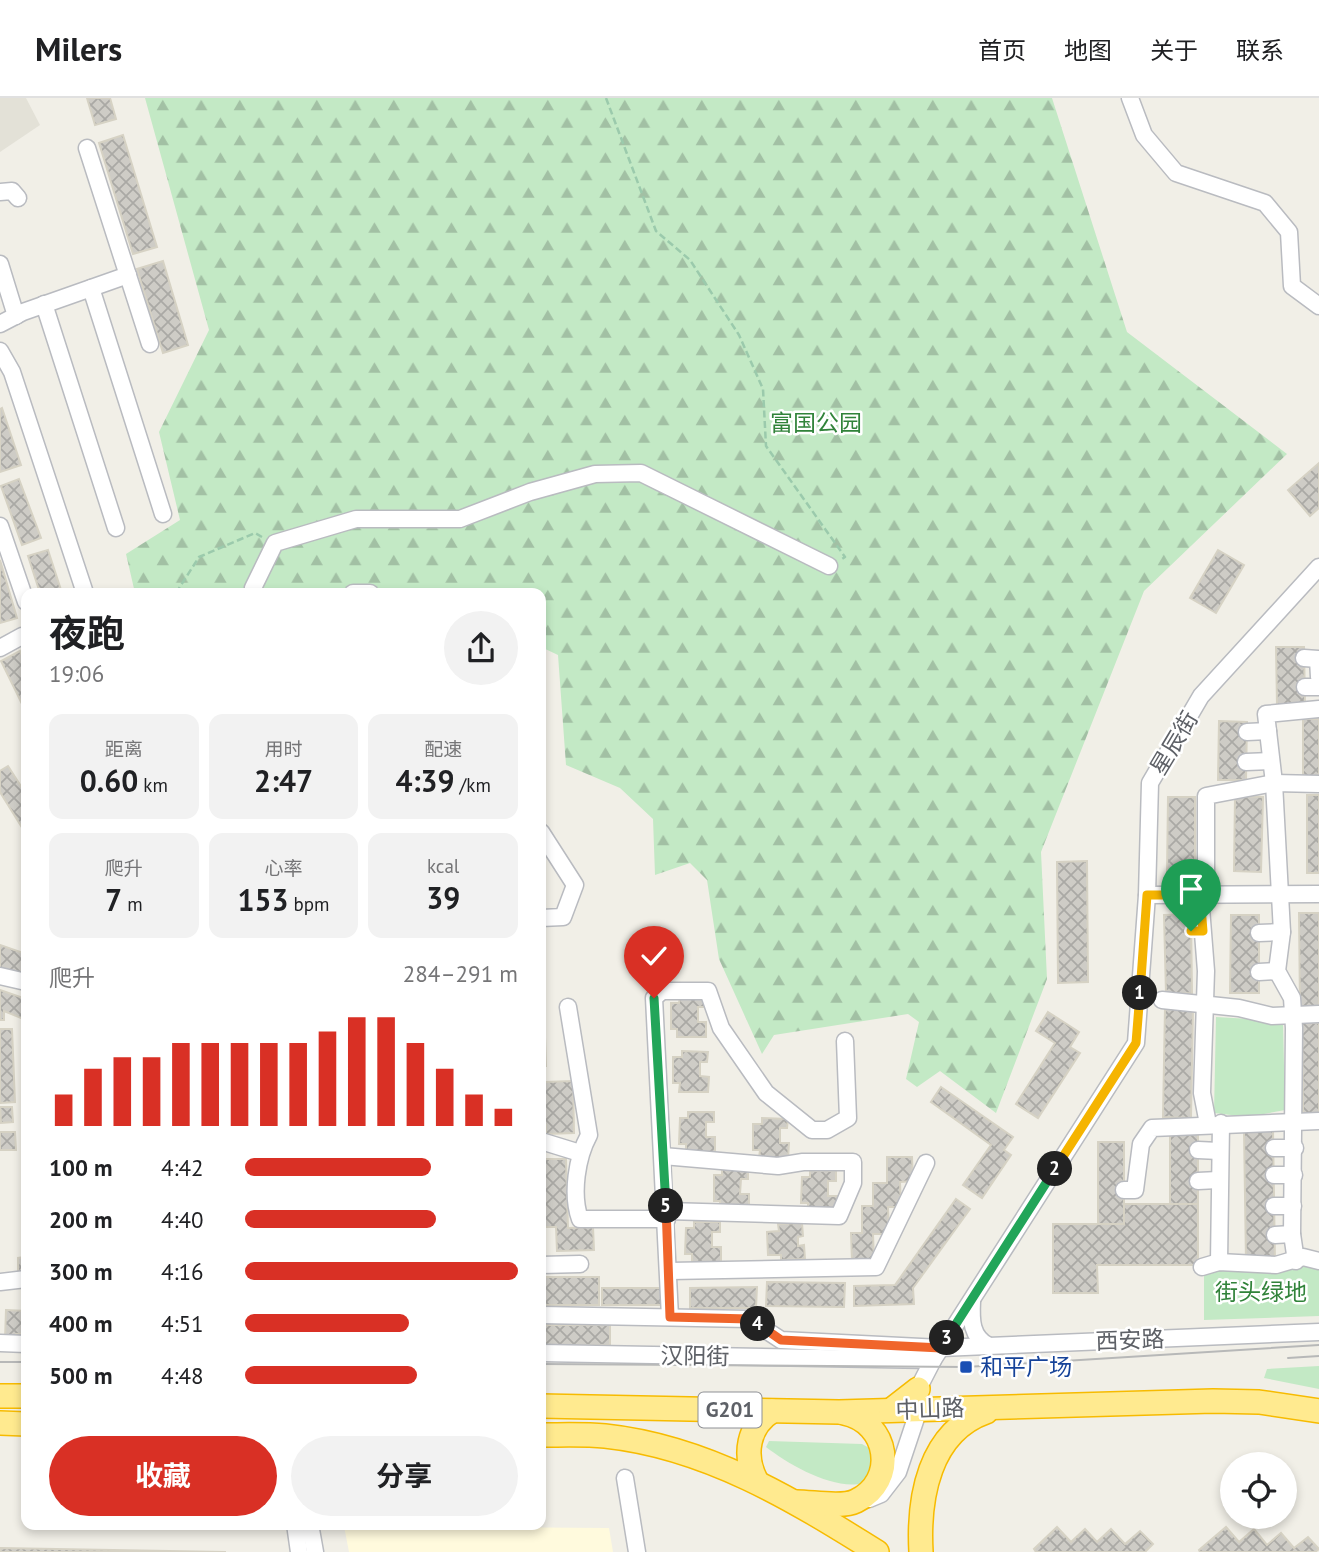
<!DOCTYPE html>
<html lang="zh">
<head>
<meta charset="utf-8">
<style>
  :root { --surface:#fff; --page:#f2f2f2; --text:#202124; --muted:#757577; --line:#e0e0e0; --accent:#d93025 }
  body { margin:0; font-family:"PT Sans","Noto Sans SC",sans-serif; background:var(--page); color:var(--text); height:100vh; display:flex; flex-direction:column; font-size:26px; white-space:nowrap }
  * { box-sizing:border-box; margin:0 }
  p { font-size:23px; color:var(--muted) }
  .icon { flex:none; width:38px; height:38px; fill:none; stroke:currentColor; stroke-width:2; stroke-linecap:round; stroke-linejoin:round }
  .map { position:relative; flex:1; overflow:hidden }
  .details { position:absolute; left:21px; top:490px; width:525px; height:942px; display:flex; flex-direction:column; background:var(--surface); border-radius:14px; box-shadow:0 4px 10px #0003 }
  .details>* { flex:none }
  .fabs { position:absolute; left:1220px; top:1354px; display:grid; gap:14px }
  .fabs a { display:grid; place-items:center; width:77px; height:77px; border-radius:50%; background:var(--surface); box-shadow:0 4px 10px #0003; font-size:35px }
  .pin { position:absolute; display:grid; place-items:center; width:60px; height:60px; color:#fff; margin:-72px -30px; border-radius:50% 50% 50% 0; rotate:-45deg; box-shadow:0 0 7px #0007 }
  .pin .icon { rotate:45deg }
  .km { position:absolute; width:35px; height:35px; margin:-18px; border-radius:50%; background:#222; color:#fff; font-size:19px; line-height:35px; text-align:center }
  .round { display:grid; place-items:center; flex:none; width:74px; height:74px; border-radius:37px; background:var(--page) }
  .head { display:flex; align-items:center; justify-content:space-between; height:119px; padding:0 28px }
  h1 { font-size:38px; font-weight:700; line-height:52px }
  .metrics { display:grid; grid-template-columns:repeat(3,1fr); gap:10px; height:119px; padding:7px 28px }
  .metrics div { display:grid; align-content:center; border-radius:14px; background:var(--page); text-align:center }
  .metrics b { font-size:30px; font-weight:700 }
  .metrics small { font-size:19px; font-weight:400 }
  .metrics p { font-size:19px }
  .chart { height:196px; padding:14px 28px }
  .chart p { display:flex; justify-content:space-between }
  .chart svg { width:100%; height:126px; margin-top:7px; stroke:var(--accent); stroke-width:6 }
  .cta { display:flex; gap:14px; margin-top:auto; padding:14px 28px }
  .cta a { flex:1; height:80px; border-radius:42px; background:var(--accent); color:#fff; font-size:28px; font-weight:700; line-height:80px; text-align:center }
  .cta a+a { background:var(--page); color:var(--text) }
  ul { padding:0 28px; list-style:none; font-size:23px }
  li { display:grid; grid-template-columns:112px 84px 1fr; align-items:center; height:52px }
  li i { height:18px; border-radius:9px; background:var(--accent) }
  header { display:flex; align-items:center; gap:42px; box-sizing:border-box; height:98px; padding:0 35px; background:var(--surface); border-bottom:2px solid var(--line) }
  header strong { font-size:33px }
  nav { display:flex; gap:38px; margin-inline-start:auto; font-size:24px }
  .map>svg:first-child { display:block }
  .commercial { fill:#fffadd }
  .education { fill:#e3e1d7 }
  .green { fill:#c3e9c5 }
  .forest { fill:url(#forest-firs) }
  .building { fill:url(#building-cross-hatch); stroke:#d6d2c4; stroke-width:2 }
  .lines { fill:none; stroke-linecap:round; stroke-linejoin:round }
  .minor-casing { stroke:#b9bbc0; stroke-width:19 }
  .highway-casing { stroke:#f7bb00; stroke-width:26 }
  .path { stroke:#9bcaac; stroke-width:2.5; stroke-dasharray:7 3.5; stroke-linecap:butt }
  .minor { stroke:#fff; stroke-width:16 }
  .highway { stroke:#ffea8f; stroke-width:23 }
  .tram { stroke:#b7b8b8; stroke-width:2 }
  .split-1-casing { stroke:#fff; stroke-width:14 }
  .split-2-casing { stroke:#fff; stroke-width:14 }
  .split-3-casing { stroke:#fff; stroke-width:14 }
  .split-4-casing { stroke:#fff; stroke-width:14 }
  .split-5-casing { stroke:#fff; stroke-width:14 }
  .split-6-casing { stroke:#fff; stroke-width:14 }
  .split-1 { stroke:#f5b400; stroke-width:9 }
  .split-2 { stroke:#f5b400; stroke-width:9 }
  .split-3 { stroke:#22a559; stroke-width:9 }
  .split-4 { stroke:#f0652b; stroke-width:9 }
  .split-5 { stroke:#f0652b; stroke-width:9 }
  .split-6 { stroke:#22a559; stroke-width:9 }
  .transit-dot { fill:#1a4fb4; stroke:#fff; stroke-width:2.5 }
  .labels { text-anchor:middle; stroke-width:5; stroke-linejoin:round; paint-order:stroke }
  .shield { fill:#fff; stroke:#8e9095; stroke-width:2 }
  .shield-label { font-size:21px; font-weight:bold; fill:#5e6167 }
  .park-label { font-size:23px; fill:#31833a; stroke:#fff }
  .street-label { font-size:23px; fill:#5e6167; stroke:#fff }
  .transit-label { font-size:23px; fill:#164399; stroke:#fff; text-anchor:start }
</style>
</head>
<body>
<header>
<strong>Milers</strong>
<nav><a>首页</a><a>地图</a><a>关于</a><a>联系</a></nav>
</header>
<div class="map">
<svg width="1319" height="1454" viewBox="0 0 1319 1454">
  <defs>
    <pattern id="forest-firs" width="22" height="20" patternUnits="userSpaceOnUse" patternTransform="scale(1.75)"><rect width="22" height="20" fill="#c3e9c5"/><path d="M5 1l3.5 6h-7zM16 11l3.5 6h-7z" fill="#a2c0a4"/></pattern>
    <pattern id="building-cross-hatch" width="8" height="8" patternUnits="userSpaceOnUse" patternTransform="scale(1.75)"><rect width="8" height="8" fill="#ceccc6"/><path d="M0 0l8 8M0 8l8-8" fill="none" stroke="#aaa9a5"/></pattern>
  </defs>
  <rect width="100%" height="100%" fill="#f1efe7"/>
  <path class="commercial" d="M344,1428l265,2 4,24h-264z"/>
  <path class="education" d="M0,0h26l14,27 -40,27z"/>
  <g class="green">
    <path d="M1216,919l67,4 2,89 -37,7 -34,-4z"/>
    <path d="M1319,1166v52l-115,4v-51z"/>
    <path d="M1319,1268v23l-55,-11 3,-9z"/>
    <path d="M769,1343l93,3 9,5 5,15 -13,19c-28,8 -74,-18 -97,-36z"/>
  </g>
  <path class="forest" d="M145,0h907l75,234 160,122 -143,137 -103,261 6,127 -51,134 -56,-42 -23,16 -11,-8 13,-57 -11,-8 -134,21 -12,19 -43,-95 -12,-79 -17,-17 -35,12 -2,-56 -33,-31 -54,-23 -8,-110 -17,-8v-54h-406l-9,-39 54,-34 -21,-88 50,-102z"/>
  <g class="building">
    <path d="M87,0h23l6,21 -21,6z"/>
    <path d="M123,37l34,112 -24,7 -34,-111z"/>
    <path d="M163,163l25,84 -25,8 -26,-84z"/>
    <path d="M2,310l19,57 -21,7v-63z"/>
    <path d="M1319,365v45l-9,8 -22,-26z"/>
    <path d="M19,381l22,59 -19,7 -21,-59z"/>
    <path d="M48,452l14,43h-22l-12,-37z"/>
    <path d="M1218,452l26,15 -28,48 -26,-15z"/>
    <path d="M0,462l17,58 -17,5z"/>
    <path d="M1276,549h28l1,58h-28z"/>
    <path d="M20,553l6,13 -1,46 -24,-49z"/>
    <rect x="1303" y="621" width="16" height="62"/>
    <path d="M1219,623l28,1 -1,58h-28z"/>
    <path d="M8,668l18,28v40l-26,-42v-21z"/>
    <rect x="1307" y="697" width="12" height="78"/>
    <path d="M1235,698l28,1 -2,75 -27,-1z"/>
    <path d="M1168,699h27v76h-28z"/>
    <path d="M1087,763l1,121 -30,1 -1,-121z"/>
    <path d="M1299,815h20v96h-19z"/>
    <path d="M1191,816l1,79 -26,1 -2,-79z"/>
    <path d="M1231,817h28v78h-29z"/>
    <path d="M0,847l26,9v24l-26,-9z"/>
    <path d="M542,852l4,116h-5v-116z"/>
    <path d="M0,892l26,9v21l-22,-9v9h-4z"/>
    <path d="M680,899h26v10h-8v15h8v15h-29v-8h-6v-26h8z"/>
    <path d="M1165,909l28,1 -2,110 -28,-1z"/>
    <path d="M1048,914l31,20 -9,15 10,6 -42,65 -22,-14 39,-61 -19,-12z"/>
    <path d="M1302,925h17v93h-16z"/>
    <path d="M0,931h12l3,73 -15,1z"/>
    <path d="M682,953l26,1 -1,10h-7v14l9,1 -1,15h-29l1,-9h-7v-26h9z"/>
    <path d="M573,983l1,52 -28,1v-9h-5v-34h4v-9z"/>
    <path d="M941,989l72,50 -9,13 7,5 -29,43 -19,-13 28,-40 -60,-43z"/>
    <path d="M0,1009h12l1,15 -12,1z"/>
    <path d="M688,1014h26v10h-8v15h9v15h-29v-8h-7l1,-26h8z"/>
    <path d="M762,1020l26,1 -1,9h-7v15h9l-1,16 -29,-1 1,-8h-7v-26h9z"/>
    <path d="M1244,1032h29l2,132h-29z"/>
    <path d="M0,1034h15l1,18h-16z"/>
    <rect x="1170" y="1035" width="28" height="71"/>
    <rect x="1098" y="1044" width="26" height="82"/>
    <path d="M887,1059h25l1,24 -13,1 1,25h-13l1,27h-16l1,26 -22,1 -1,-28h11v-27h11v-23h14z"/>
    <path d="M542,1061h24l2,69 25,-1 1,23 -37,1 -1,-24h-12z"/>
    <path d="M722,1071h26v10h-7l-1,15h9v16l-29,-1v-8h-6v-26h8z"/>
    <path d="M810,1073h26v10h-8v15h9v16l-29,-1v-8h-7l1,-26h8z"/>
    <path d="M956,1101l14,10 -57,79 1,16 -60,2v-20l41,-1z"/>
    <path d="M1124,1106h74v61h-101l1,28h-45v-69h71z"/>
    <path d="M694,1124h26v10h-8v15h9v15h-29v-8h-7l1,-26h8z"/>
    <path d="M802,1125l1,13 -5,1v9l6,-1 1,14 -24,1v-5h-13l-1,-23 12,-1 -1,-7z"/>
    <path d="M26,1159v14h-8v-13z"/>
    <rect x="541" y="1179" width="58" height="28"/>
    <path d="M767,1184l78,1 -1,24 -78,-1z"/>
    <path d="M757,1189l-1,21h-66v-20z"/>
    <rect x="602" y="1190" width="63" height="17"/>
    <path d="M6,1212l20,1v23h-10l-1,6h-10z"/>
    <rect x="541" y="1227" width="69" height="20"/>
    <path d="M1057,1429l14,15 14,-13 12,13 14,-13 14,15 15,-13 13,13 -8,8h-109l-2,-3z"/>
    <path d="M1226,1429l13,15 15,-13 13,16 14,-12 13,15 14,-11 11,12 -4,3h-115l-1,-2z"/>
    <path d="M0,1450l226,4h-226z"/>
  </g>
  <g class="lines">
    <defs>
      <g id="minor">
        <path d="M1130,0l14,37 32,38 89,30 24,29 3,54 27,20"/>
        <path d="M87,50l63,196"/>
        <path d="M0,94l12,-1 6,7"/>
        <path d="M0,166l16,52"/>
        <path d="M91,190l72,226"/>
        <path d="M44,206l72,224"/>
        <path d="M0,226l23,-12 105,-37"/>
        <path d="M0,253l12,21 73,221"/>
        <path d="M0,428l26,76"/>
        <path d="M256,495l-3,-5 22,-45 81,-24h104l70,-27 65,-18 46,-1 188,93"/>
        <path d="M353,495h17"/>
        <path d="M0,550l22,-12"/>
        <path d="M1304,560l14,1 1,18"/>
        <path d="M1305,589h14"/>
        <path d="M1247,634l21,-1"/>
        <path d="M1246,664l25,-1"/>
        <path d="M541,734l34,53 -12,32 -22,1"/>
        <path d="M1147,797l172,-1"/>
        <path d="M1200,797l6,76 -4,122 6,31"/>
        <path d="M1206,797v-99l68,-13 45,1"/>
        <path d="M1259,835l23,-1"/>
        <path d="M1259,874l18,-1"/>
        <path d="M0,878l26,6"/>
        <path d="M1162,902l77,8 33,8 47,-2"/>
        <path d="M568,909l21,128c-12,22 -18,59 -9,84h87"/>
        <path d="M541,1043l39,12"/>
        <path d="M1274,1050h21"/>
        <path d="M1198,1052l21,1"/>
        <path d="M663,1058l115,10 25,-4h50v21l-14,33 -172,-5"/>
        <path d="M1274,1077h20"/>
        <path d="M1198,1083l20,-1"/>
        <path d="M1124,1092h11l6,-46 11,-16 167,-7"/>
        <path d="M1274,1108h19"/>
        <path d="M1275,1137l17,-1"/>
        <path d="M1296,1163l-4,-27 2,-206 -2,-30 -15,-27 5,-39 -8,-149 -8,-69 53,-5"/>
        <path d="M1219,1164l2,-139"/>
        <path d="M541,1167l39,-1"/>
        <path d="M1202,1169l17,-5 57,3 27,-8 16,4"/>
        <path d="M670,1173l206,-4 50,-104"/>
        <path d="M0,1184l26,-3"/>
        <path d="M972,1203c-1,19 -1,36 17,45"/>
        <path d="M541,1217l208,4 32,21 160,8 378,-16"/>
        <path d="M670,1219l-16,-319 8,-7h46l13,37 45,65 46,37h15l21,-12 -3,-77"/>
        <path d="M0,1245l26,1"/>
        <path d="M541,1255l392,7"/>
        <path d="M625,1380l12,74"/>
        <path d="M869,1401l12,-5 17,-22 21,-63 -1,-20 15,-29 203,-317 11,-148 3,-112 51,-87 118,-129"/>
        <path d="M295,1426l4,28"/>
        <path d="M310,1426l5,28"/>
      </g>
      <g id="highway">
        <path d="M0,1298h26"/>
        <path d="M541,1308l298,6 374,-11 46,1 60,9"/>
        <path d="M891,1312l27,-21"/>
        <path d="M0,1325l26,1"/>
        <path d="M541,1337c21,0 43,-1 64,1 102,11 187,63 272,116"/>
        <path d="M756,1382c-13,-25 -8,-54 16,-69"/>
        <path d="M797,1404c16,0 45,6 59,-1 42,-20 33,-79 -12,-88"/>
        <path d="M921,1454c-3,-54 8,-120 65,-140"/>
      </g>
    </defs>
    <use href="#minor" class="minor-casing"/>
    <use href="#highway" class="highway-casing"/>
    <g class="path">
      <path d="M606,0l50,133 34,29 49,75 24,54 3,57 79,111 -3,2"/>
      <path d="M176,495l23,-36 56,-24 7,4"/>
    </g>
    <use href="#minor" class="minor"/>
    <use href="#highway" class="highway"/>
    <g class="tram">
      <path d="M1288,1260l31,-2"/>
      <path d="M0,1264h26"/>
      <path d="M541,1266l425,3 353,-22"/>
    </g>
  </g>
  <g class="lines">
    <defs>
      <path id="split-1" d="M1140,895l7,-98h53l3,36h-12"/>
      <path id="split-2" d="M1055,1071l81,-126 4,-50"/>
      <path id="split-3" d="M947,1240l108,-169"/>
      <path id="split-4" d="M758,1226l23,16 160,8 6,-10"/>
      <path id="split-5" d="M666,1108l4,111 79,2 9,5"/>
      <path id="split-6" d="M654,900l12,208"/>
    </defs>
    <use href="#split-1" class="split-1-casing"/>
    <use href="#split-2" class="split-2-casing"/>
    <use href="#split-3" class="split-3-casing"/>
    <use href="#split-4" class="split-4-casing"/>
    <use href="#split-5" class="split-5-casing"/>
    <use href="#split-6" class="split-6-casing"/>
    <use href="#split-1" class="split-1"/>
    <use href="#split-2" class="split-2"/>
    <use href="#split-3" class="split-3"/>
    <use href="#split-4" class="split-4"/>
    <use href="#split-5" class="split-5"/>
    <use href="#split-6" class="split-6"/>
  </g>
  <rect class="transit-dot" x="959" y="1262" width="14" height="14" rx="3.5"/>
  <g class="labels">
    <rect class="shield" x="698.5" y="1294.5" width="63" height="35" rx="5"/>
    <g class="shield-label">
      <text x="730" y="1319">G201</text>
    </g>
    <g class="park-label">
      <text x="816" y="333">富国公园</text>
      <text x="1261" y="1202">街头绿地</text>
    </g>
    <g class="street-label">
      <text transform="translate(1174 645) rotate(-59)" y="8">星辰街</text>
      <text transform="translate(1130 1242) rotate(-2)" y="8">西安路</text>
      <text transform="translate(695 1258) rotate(1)" y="8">汉阳街</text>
      <text transform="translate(930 1311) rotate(-2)" y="8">中山路</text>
    </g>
    <g class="transit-label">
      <text x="980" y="1277">和平广场</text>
    </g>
  </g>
</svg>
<div class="fabs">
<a><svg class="icon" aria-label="locate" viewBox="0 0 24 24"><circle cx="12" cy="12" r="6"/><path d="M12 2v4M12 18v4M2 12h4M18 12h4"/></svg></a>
</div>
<div class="pin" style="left:1191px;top:833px;background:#1e9e55"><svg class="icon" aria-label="arrive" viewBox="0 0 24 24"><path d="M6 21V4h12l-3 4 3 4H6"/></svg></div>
<div class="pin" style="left:654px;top:900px;background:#d93025"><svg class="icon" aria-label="check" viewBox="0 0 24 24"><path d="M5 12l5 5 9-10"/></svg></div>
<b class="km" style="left:1140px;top:895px">1</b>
<b class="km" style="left:1055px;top:1071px">2</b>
<b class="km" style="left:947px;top:1240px">3</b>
<b class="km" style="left:758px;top:1226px">4</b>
<b class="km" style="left:666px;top:1108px">5</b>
<section class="details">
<div class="head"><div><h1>夜跑</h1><p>19:06</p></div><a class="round"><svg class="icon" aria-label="share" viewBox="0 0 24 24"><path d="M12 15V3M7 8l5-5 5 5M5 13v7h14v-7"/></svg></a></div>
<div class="metrics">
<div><p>距离</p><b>0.60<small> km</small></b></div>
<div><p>用时</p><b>2:47</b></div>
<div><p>配速</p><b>4:39<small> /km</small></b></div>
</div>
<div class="metrics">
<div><p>爬升</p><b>7<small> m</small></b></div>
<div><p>心率</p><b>153<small> bpm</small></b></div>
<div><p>kcal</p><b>39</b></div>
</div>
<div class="chart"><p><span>爬升</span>284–291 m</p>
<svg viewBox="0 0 160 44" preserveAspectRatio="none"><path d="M5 44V33M15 44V24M25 44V20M35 44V20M45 44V15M55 44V15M65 44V15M75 44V15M85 44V15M95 44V11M105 44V6M115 44V6M125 44V15M135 44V24M145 44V33M155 44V38"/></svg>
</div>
<ul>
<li><b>100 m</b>4:42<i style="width:68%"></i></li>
<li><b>200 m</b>4:40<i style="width:70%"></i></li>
<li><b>300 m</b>4:16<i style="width:100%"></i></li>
<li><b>400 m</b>4:51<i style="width:60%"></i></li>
<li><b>500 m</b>4:48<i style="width:63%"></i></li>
</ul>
<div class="cta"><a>收藏</a><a>分享</a></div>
</section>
</div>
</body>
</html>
